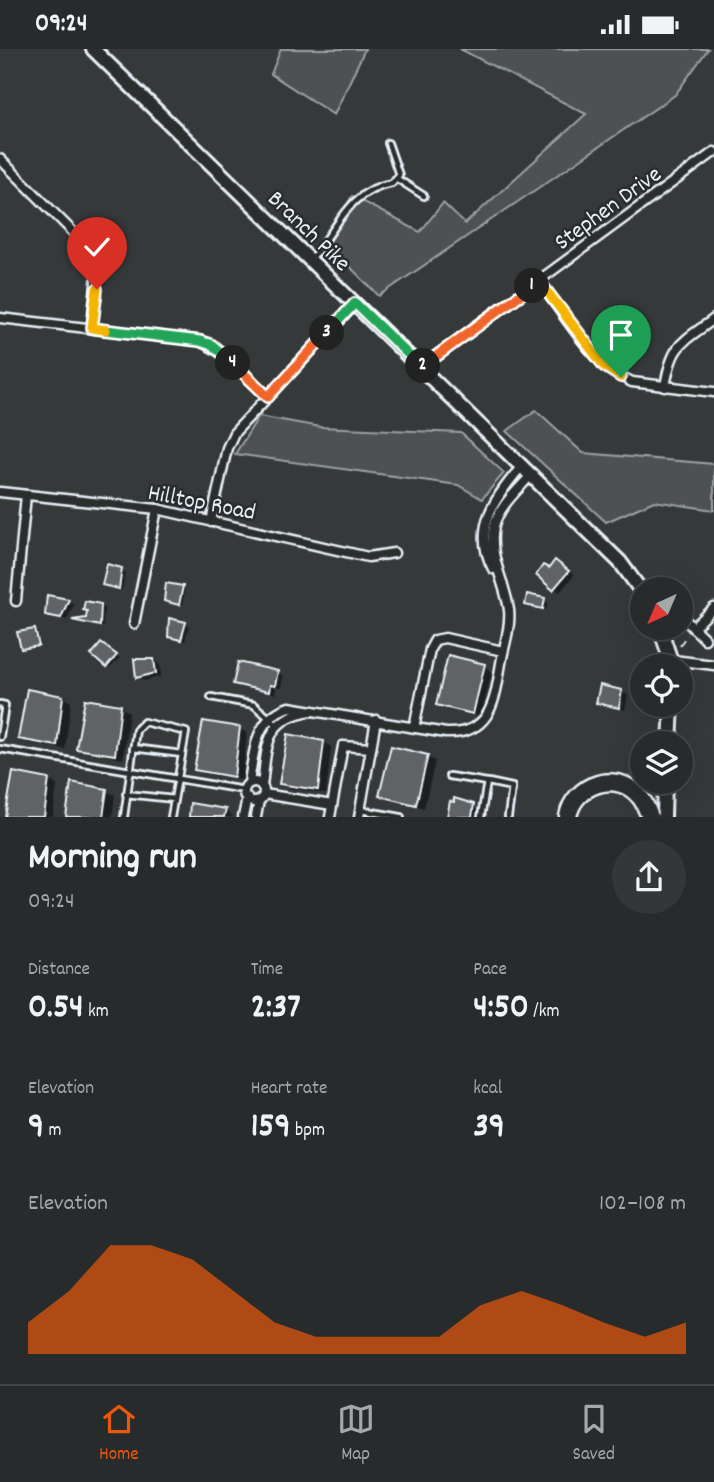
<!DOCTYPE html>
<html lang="en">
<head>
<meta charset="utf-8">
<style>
  :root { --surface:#282b2c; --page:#343738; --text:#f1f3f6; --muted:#a5a7a9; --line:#444748; --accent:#ea580c }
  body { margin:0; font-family:Dekko,sans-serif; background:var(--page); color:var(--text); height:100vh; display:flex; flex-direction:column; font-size:26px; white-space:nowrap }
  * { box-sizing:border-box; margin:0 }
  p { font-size:23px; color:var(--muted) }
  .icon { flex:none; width:38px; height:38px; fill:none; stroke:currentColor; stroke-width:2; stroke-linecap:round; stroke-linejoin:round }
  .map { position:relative; height:768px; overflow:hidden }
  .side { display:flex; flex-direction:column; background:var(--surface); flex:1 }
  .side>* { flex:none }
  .needle { width:46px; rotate:224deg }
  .controls { position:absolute; left:630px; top:528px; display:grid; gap:14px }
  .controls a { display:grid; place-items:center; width:63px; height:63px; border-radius:50%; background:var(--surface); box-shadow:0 7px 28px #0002,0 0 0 2px var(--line); font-size:35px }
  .pin { position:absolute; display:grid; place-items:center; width:60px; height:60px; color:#fff; margin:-72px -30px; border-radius:50% 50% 50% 0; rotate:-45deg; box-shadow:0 0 7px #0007 }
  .pin .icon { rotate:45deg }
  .km { position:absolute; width:35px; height:35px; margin:-18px; border-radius:50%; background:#222; color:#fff; font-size:19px; line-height:35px; text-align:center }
  .round { display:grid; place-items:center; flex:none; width:74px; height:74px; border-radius:37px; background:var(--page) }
  .summary { display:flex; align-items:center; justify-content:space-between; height:119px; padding:0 28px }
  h1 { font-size:38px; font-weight:700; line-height:52px }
  .metrics { display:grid; grid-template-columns:repeat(3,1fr); gap:10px; height:119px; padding:7px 28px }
  .metrics div { display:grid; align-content:center }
  .metrics b { font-size:35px; font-weight:700 }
  .metrics small { font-size:19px; font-weight:400 }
  .metrics p { font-size:19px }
  .chart { height:196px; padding:14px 28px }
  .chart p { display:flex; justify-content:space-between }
  .chart svg { width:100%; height:126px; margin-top:7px; fill:var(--accent); opacity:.7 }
  .status { display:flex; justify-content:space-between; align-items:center; height:49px; padding:0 35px; background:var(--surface); direction:ltr }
  .status svg { height:19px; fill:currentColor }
  .tab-bar { display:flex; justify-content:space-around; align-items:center; height:98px; border-top:2px solid var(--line); background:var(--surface); font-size:19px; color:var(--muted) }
  .tab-bar a { display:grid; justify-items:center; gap:4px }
  .tab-bar .selected { color:var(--accent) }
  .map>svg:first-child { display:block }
  .green { fill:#4d5152; stroke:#9aa1a5; stroke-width:2 }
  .shadow { fill:#0007 }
  .building { fill:#5f6365; stroke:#e8f1f8; stroke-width:2 }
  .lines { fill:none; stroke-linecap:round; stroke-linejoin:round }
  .lane-casing { stroke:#e8f1f8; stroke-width:10 }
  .street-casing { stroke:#e8f1f8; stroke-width:13 }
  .secondary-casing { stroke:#e8f1f8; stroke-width:18 }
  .highway-casing { stroke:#e8f1f8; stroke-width:21 }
  .path { stroke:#e8f1f8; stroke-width:2; stroke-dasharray:7 5; stroke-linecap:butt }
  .lane { stroke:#2a2d2e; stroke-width:4.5 }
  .street { stroke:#2a2d2e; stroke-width:8 }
  .secondary { stroke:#2a2d2e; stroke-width:12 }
  .highway { stroke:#2a2d2e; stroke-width:16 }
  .split-1-casing { stroke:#fff; stroke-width:14 }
  .split-2-casing { stroke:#fff; stroke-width:14 }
  .split-3-casing { stroke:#fff; stroke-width:14 }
  .split-4-casing { stroke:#fff; stroke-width:14 }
  .split-5-casing { stroke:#fff; stroke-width:14 }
  .split-6-casing { stroke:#fff; stroke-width:14 }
  .split-1 { stroke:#f5b400; stroke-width:9 }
  .split-2 { stroke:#f0652b; stroke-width:9 }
  .split-3 { stroke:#22a559; stroke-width:9 }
  .split-4 { stroke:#f0652b; stroke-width:9 }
  .split-5 { stroke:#22a559; stroke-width:9 }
  .split-6 { stroke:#f5b400; stroke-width:9 }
  .labels { text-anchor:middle; stroke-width:5; stroke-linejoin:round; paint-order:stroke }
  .street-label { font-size:24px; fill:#e8f1f8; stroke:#2a2d2e }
</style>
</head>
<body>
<div class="status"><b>09:24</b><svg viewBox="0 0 49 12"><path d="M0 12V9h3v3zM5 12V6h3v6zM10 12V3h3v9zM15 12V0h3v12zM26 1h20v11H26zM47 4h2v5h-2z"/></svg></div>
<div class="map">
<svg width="714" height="768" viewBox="0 0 714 768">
  <rect width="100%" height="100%" fill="#35393a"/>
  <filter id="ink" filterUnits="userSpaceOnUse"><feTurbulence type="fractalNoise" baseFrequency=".0143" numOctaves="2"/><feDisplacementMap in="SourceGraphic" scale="14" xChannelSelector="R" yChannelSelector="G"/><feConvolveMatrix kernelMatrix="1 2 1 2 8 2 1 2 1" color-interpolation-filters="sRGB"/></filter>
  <g filter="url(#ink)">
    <g class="green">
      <path d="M281,0h84l-31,66 -63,-41z"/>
      <path d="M460,0h248l-33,46 -296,201 -54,-54 27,-46 68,36 23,-29 22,21 121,-110z"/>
      <path d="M536,361l47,43 131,11v46l-60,-9 -48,21 -99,-91z"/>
      <path d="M259,367l61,11 141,6 43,40 -22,26 -24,-14 -223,-31z"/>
    </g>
    <g class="shadow">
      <path d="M561,517l13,9 -14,17 -6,-4 -4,-18z"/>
      <path d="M121,521l4,2 -3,18 -15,-4z"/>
      <path d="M182,539l3,2 -3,15 -13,-4z"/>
      <path d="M544,551l4,2 -2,8 -19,-6z"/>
      <path d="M68,552l6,3 -7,16 -20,-6z"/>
      <path d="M101,557l3,2 -1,19 -26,-6 10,-2 2,-7z"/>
      <path d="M170,571l19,6 -4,15 -12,-3 -5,-10z"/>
      <path d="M35,581l3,3 3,14 -15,3 -3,-2z"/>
      <path d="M105,598l15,11 -10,10 -3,-2z"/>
      <path d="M154,611l6,4 1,12 -17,5 -6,-4z"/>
      <path d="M484,617l8,5 -11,46 -43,-13z"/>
      <path d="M277,624l6,3 -2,12 -5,-1 -1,7 -40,-11z"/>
      <path d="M601,638l27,8 -3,15 -27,-8z"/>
      <path d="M62,648l9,5 -6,47 -37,-6 -8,-5z"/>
      <path d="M120,658l9,5 -6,47 -37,-7 -8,-4z"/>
      <path d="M239,680l8,4 -5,47 -37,-6 -9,-4z"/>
      <path d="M323,693l8,5 -5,47 -37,-6 -8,-5z"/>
      <path d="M427,708l8,4 -11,47 -43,-13z"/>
      <path d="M14,725l34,6 9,5 -4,32h-46z"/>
      <path d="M72,735l34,7 9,4 -3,22h-46z"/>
      <path d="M456,751l26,11 -1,6h-33l3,-14 5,1z"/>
      <path d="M191,756l34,6 8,6h-44z"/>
    </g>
    <g class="building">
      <path d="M555,511l14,11 -16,19 -17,-15 7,-10 6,3z"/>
      <path d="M107,515l15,4 -3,21 -17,-4z"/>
      <path d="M166,534l17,3 -4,19 -15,-4z"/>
      <path d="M527,545l18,4 -2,11 -18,-4z"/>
      <path d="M47,546l22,4 -8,19 -16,-3z"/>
      <path d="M85,552l16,3 -1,22 -28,-6 14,-2 1,-7 -4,-1z"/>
      <path d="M169,569l17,4 -5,18 -13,-3z"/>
      <path d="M35,580l4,17 -18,3 -4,-17z"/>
      <path d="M101,594l16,12 -11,13 -15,-13z"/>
      <path d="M448,606l37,9 -12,50 -37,-9z"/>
      <path d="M134,610h20l2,14 -20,5z"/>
      <path d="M238,613l40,9 -3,15 -5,-1 -1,7 -36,-8z"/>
      <path d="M600,636l22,5 -3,18 -23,-5z"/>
      <path d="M27,640l36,7 -6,50 -39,-7z"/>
      <path d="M85,650l36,6 -6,50 -39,-6z"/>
      <path d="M203,672l37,6 -6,50 -40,-7z"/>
      <path d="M288,685l36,7 -6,49 -39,-6z"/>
      <path d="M391,697l37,9 -12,50 -37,-9z"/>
      <path d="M13,723l36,7 -5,38h-39z"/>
      <path d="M71,733l36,7 -4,28h-37z"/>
      <path d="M454,749l20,6 -2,13h-25l3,-16 4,1z"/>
      <path d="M190,754l36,6 -2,8h-35z"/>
    </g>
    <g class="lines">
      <defs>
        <g id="lane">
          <path d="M396,129l28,18"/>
          <path d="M311,210c26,-29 38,-70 81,-76l7,-8 -11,-32"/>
          <path d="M211,648l43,8 23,20"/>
          <path d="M0,655l5,1 -5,32"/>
          <path d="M133,699l49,6"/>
          <path d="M0,700l244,41"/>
          <path d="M449,727l38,6 -6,35"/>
          <path d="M488,733l24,5 -4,30"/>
          <path d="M126,745l48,5"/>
          <path d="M361,761l40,7"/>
          <path d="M124,768l12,-87 8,-8 42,10 -15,85"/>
        </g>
        <g id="street">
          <path d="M0,110l88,88 9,26 -5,55"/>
          <path d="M539,232c27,35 52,83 93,101l82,10"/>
          <path d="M0,269l200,23 24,13 44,43"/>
          <path d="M421,318l293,-215"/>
          <path d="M665,338c7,-43 15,-43 49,-68"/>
          <path d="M0,443l157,17 211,48 26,-4"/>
          <path d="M211,473l16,-74 7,-15 121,-129"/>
          <path d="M493,520c-22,-41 3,-73 29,-103"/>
          <path d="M16,552l10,-106"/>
          <path d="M681,567l24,23"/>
          <path d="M134,575l23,-115"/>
          <path d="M693,579l21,-20"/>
          <path d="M673,611l41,5"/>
          <path d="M414,679l16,-79 5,-9 10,-2 58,13"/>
          <circle cx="254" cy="743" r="10"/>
          <path d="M249,734c5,-32 6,-65 40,-76l157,26c49,2 49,-39 56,-75 3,-15 9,-33 7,-48 -4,-29 -21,-53 -15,-84 5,-20 24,-36 37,-51"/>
          <path d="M262,737c5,-39 2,-69 50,-75"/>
          <path d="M264,745l68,11"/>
          <path d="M243,768l4,-19"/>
          <path d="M256,768l3,-17"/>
          <path d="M330,768l13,-71 28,2"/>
          <path d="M359,768l17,-97"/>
        </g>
        <g id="secondary">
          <path d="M93,0l527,513 22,30"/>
          <path d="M660,579l13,39"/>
          <path d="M670,695l2,-39"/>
          <path d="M664,768l1,-35"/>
        </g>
        <path id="highway" d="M568,768c5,-33 50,-48 72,-20 5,6 7,13 10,20"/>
      </defs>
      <use href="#lane" class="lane-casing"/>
      <use href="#street" class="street-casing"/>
      <use href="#secondary" class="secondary-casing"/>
      <use href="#highway" class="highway-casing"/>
      <path class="path" d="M680,596l7,-10"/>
      <use href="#lane" class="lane"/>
      <use href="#street" class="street"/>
      <use href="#secondary" class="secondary"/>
      <use href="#highway" class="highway"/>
    </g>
  </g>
  <g class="lines" filter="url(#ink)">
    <defs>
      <path id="split-1" d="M532,237l7,-5 65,85 17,11"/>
      <path id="split-2" d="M423,317l109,-80"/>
      <path id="split-3" d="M327,284l28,-30 66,64 2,-1"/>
      <path id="split-4" d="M233,314l35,34 59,-64"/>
      <path id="split-5" d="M106,281l94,11 12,4 21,18"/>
      <path id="split-6" d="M97,240l-5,39 14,2"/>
    </defs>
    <use href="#split-1" class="split-1-casing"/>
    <use href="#split-2" class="split-2-casing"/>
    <use href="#split-3" class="split-3-casing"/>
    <use href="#split-4" class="split-4-casing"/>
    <use href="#split-5" class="split-5-casing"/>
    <use href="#split-6" class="split-6-casing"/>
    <use href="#split-1" class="split-1"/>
    <use href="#split-2" class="split-2"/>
    <use href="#split-3" class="split-3"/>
    <use href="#split-4" class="split-4"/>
    <use href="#split-5" class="split-5"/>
    <use href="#split-6" class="split-6"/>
  </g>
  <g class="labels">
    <g class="street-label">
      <text transform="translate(607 158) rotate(-36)" y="8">Stephen Drive</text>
      <text transform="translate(310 181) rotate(44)" y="8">Branch Pike</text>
      <text transform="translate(202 452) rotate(11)" y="8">Hilltop Road</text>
    </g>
  </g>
</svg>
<div class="controls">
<a><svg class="needle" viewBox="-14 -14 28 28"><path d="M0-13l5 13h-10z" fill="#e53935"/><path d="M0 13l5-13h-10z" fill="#a5a7a9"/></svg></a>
<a><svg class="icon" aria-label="locate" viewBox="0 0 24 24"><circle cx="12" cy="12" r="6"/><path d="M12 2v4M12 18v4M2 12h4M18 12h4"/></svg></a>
<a><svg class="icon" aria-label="layers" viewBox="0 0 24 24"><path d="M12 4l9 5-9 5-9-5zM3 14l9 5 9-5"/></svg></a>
</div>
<div class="pin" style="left:621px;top:328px;background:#1e9e55"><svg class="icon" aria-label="arrive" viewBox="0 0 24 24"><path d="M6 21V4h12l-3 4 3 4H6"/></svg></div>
<div class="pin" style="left:97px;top:240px;background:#d93025"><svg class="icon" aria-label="check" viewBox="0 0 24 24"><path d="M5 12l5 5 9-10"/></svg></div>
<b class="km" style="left:532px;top:237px">1</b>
<b class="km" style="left:423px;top:317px">2</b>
<b class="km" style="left:327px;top:284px">3</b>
<b class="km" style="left:233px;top:314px">4</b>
</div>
<section class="side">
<div class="summary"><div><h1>Morning run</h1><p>09:24</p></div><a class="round"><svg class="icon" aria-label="share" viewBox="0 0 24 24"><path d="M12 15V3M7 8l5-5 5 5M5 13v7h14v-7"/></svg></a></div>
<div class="metrics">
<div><p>Distance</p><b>0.54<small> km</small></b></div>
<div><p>Time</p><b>2:37</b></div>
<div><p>Pace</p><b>4:50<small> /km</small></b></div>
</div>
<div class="metrics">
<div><p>Elevation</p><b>9<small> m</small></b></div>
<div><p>Heart rate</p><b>159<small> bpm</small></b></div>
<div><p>kcal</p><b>39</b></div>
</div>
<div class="chart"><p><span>Elevation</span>102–108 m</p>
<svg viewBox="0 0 160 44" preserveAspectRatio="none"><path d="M0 44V33L10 22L20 6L30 6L40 11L50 22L60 33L70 38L80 38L90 38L100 38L110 27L120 22L130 27L140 33L150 38L160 33V44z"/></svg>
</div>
</section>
<nav class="tab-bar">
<a class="selected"><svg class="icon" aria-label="home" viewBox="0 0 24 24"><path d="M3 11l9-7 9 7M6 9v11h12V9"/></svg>Home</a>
<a><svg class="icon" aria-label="map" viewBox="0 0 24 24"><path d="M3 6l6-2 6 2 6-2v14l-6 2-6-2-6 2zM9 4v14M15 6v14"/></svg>Map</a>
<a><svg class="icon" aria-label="saved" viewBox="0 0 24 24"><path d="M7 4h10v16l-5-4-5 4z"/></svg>Saved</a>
</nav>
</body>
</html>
